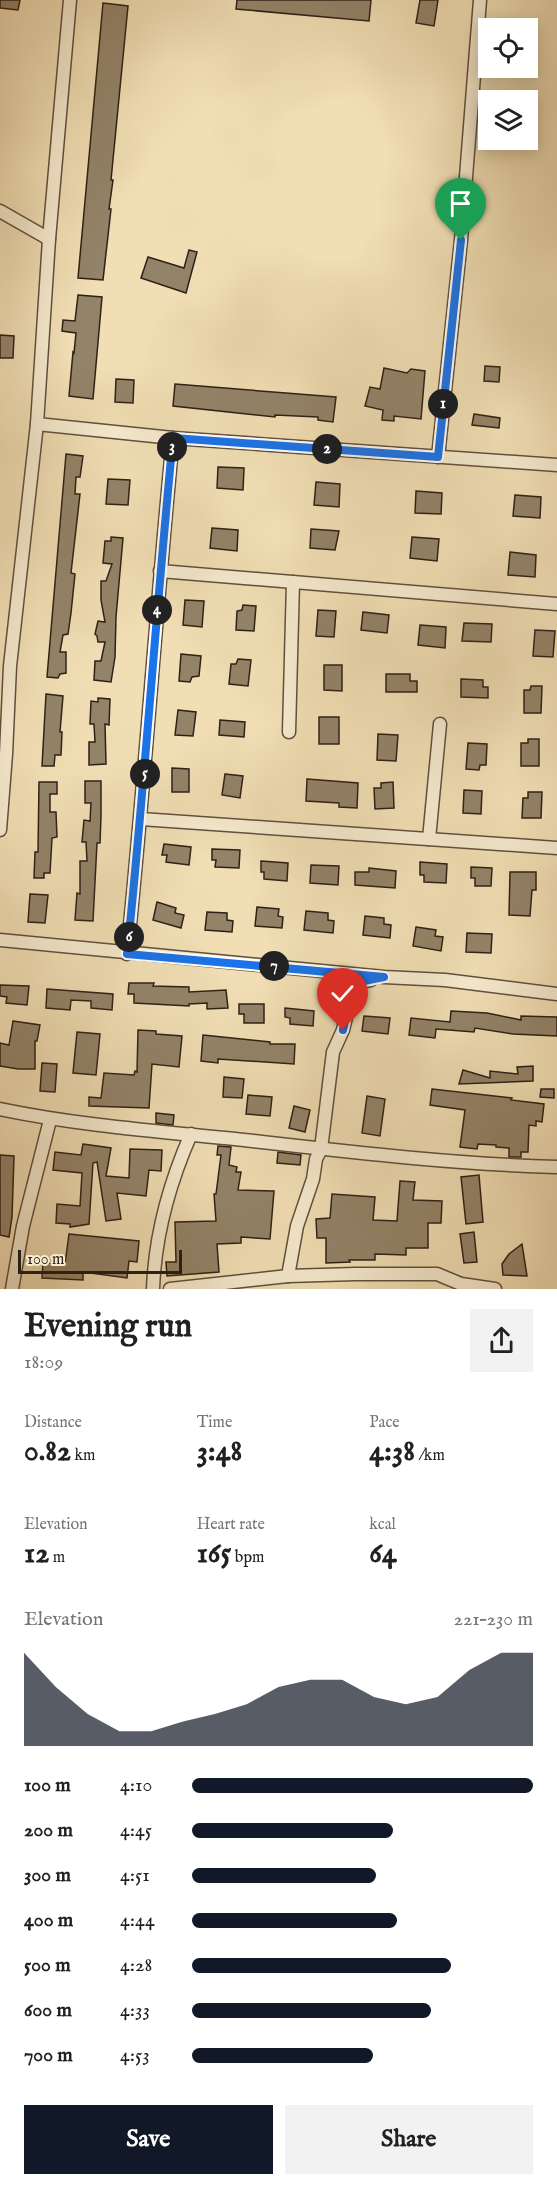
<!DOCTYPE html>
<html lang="en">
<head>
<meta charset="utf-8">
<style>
  :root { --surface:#fff; --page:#f2f2f2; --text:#202124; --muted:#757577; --accent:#111827 }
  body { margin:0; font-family:"IM FELL English",serif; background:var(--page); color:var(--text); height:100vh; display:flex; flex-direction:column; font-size:22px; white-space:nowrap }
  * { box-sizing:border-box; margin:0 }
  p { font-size:20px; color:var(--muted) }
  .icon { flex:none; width:33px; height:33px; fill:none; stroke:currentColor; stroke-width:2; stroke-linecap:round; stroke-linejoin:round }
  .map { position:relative; height:1289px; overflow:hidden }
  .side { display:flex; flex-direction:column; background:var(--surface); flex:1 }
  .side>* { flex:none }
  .fabs { position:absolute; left:478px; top:18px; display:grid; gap:12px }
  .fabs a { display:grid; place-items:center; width:60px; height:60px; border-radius:0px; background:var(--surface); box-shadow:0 3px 15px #0003; font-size:30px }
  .scale { position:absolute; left:18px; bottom:15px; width:164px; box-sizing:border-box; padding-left:6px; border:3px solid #2e2116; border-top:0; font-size:16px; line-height:21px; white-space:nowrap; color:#2e2116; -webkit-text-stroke:4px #f6eace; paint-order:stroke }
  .pin { position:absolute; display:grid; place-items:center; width:51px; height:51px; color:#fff; margin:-62px -26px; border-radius:50% 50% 50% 0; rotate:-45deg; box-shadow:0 0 6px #0007 }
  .pin .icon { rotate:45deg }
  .km { position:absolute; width:30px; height:30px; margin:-15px; border-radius:50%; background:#222; color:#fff; font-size:16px; line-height:30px; text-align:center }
  .round { display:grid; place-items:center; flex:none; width:63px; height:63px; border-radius:0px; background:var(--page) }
  .head { display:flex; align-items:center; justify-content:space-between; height:102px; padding:0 24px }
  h1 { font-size:33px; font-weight:700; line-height:45px }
  .metrics { display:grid; grid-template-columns:repeat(3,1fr); gap:9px; height:102px; padding:6px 24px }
  .metrics div { display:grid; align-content:center }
  .metrics b { font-size:30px; font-weight:700 }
  .metrics small { font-size:16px; font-weight:400 }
  .metrics p { font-size:16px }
  .chart { height:168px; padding:12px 24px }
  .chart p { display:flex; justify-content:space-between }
  .chart svg { width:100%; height:108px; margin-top:6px; fill:var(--accent); opacity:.7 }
  .cta { display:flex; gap:12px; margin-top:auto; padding:12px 24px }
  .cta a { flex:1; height:69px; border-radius:0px; background:var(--accent); color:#fff; font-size:24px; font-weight:700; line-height:69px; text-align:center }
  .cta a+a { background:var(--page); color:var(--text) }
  ul { padding:0 24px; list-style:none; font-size:20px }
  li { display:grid; grid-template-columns:96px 72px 1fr; align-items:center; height:45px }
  li i { height:15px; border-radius:8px; background:var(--accent) }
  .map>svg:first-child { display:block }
  .building { fill:#938368; stroke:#2e2116; stroke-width:1.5 }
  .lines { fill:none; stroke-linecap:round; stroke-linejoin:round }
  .minor-casing { stroke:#5f503e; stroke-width:15 }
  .minor { stroke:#f6eace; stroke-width:12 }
  .route-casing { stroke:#fff; stroke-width:12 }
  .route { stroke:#1a73e8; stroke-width:8 }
</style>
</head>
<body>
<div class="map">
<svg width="557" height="1289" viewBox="0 0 557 1289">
  <rect width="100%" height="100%" fill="#f1deb4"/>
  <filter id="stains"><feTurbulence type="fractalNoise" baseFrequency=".00333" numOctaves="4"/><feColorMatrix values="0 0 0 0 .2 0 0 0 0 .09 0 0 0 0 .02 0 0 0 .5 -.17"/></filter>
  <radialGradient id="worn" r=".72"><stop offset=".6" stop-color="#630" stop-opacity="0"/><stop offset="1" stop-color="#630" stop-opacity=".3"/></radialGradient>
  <g class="building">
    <path d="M0,0h20l-2,10 -18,-2z"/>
    <path d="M237,0h134l-2,21 -133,-12z"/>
    <path d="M420,0h18l-4,26 -18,-3z"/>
    <path d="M103,3l25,3 -17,174h2l-4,29h2l-8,71 -25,-2z"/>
    <path d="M189,250l8,2 -11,41 -45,-15 7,-21 36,11z"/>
    <path d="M78,295l24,2 -9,102 -24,-3 4,-44 1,1 2,-20 -14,-2 1,-11 12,1z"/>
    <path d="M0,335l14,1 -1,22h-13z"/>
    <path d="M485,366l15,1 -1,15 -15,-1z"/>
    <path d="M384,368l23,5 4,-4 14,2 -4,48 -27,-3v5l-12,-1 1,-10 -18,-4 5,-19 10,2z"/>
    <path d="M116,379l18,1 -1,23 -18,-1z"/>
    <path d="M175,384l161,13 -3,25 -15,-2v-3l-43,-2v2l-102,-11z"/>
    <path d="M474,414l26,4 -1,10 -27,-3z"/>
    <path d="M66,454l17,2 -3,21h-4l-1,17h5l-9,79 4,1 -4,39 -3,21 -5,1 -3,17h6v21l-6,1 -2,4 -11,-1z"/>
    <path d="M218,467l26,1 -1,22 -26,-2z"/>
    <path d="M108,479l22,1 -2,25 -22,-1z"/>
    <path d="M316,482l24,2 -1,23 -25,-2z"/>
    <path d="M416,491l26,2 -1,21 -26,-1z"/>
    <path d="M515,495l26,2 -1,21 -27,-2z"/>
    <path d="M212,528l26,2 -1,21 -27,-3z"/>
    <path d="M311,529l28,2 -4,19 -25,-2z"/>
    <path d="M111,537l12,1 -7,79 -1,40 -4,25 -17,-2 1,-19h6l4,-19h-7l-1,-6 -2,-2 3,-13 7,1 -4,-22v-19h5l6,-17 -9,-1 2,-22h6z"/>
    <path d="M412,537l27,2 -2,22 -27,-3z"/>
    <path d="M510,552l26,3 -1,22 -27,-2z"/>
    <path d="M185,600l19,1 -2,26 -19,-2z"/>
    <path d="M243,605l13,1 -2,25 -18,-1 1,-19 5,-1z"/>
    <path d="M318,610l18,1 -2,26 -18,-1z"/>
    <path d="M363,612l26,3 -2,18 -26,-3z"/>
    <path d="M464,623l28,1 -1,18 -29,-1z"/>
    <path d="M420,625l26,2 -1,21 -27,-3z"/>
    <path d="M535,630l20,1 -2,26 -20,-1z"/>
    <path d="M181,654l20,2 -2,20 -7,1 -2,5 -11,-1z"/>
    <path d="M238,659l13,1 -3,26 -19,-2 2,-20h5z"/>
    <path d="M324,665h18v26l-18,-1z"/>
    <path d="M386,674h24v7h7v11h-31z"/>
    <path d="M461,679l22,1v7h5v11l-27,-1z"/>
    <path d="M531,686h11l-1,27h-17v-23h6z"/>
    <path d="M46,694l17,2 -3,36h2l-1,23h-6l-1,11h-12z"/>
    <path d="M98,698l12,1 -1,26 -4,-1 1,40 -17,1v-23h6l-1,-18h-4l1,-23 7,1z"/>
    <path d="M178,710l18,2 -3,24 -18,-1z"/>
    <rect x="319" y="717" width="20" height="27"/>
    <path d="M220,720l25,2 -1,15 -25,-2z"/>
    <path d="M378,734l20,1 -2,26 -19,-1z"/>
    <path d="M528,739h11v27h-18v-23h7z"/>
    <path d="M468,743l19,1 -1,21h-6l-1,5 -13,-1z"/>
    <path d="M172,768l17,1v23h-17z"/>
    <path d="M225,774l18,2 -3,22 -18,-3z"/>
    <path d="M307,779l51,4 -1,25 -18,-1v-4l-33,-2z"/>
    <path d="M85,781h16v35l-1,27h-3l-4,78 -18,-1 2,-27 3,1v-33h7l-1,-19h-4l2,-22 6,1 1,-18h-6z"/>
    <path d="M39,782h18v12h-7v18h6l1,25 -5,1 -2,35h-6v5h-10l1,-26h3z"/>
    <path d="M393,782l1,26 -19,1 -1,-21h7v-5z"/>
    <path d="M464,790l18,1 -1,23 -18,-1z"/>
    <path d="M528,792h14l-1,26h-19l1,-20h5z"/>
    <path d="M164,844l27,3 -2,18 -23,-3 1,-7h-5z"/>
    <path d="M212,849l28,1 -1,18 -24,-1 1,-7h-4z"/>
    <path d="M261,861l27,2 -1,18 -23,-2v-7h-3z"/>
    <path d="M420,862l27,2 -1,19 -22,-1v-7h-4z"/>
    <path d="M311,865l28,1 -1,19 -28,-2z"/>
    <path d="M471,867l21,1 -1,18h-16v-8h-4z"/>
    <path d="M369,868l27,3 -1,17 -40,-3v-13h14z"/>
    <path d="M510,872h26v18h-4l-2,26 -21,-1z"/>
    <path d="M30,894l18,1 -3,28 -17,-1z"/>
    <path d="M157,902l19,6 -1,5 9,2 -3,13 -28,-8z"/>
    <path d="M257,907l22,2 -1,7 5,1 -1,11 -27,-2z"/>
    <path d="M306,911l22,2v7l6,1 -1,12 -29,-3z"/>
    <path d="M207,912l20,1v7l6,1 -1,11 -27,-2z"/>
    <path d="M365,916l19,2v6l7,1 -1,13 -27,-3z"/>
    <path d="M416,927l20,3 -1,6 8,1 -2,14 -28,-5z"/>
    <path d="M467,933l25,1 -1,19 -25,-1z"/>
    <path d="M129,983h25l-1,3 36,1v5l37,-2 2,18 -21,1v-6l-18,1v2l-55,-3v-9h-6z"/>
    <path d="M0,985l29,1 -2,19 -21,-2 1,-6 -7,-1z"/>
    <path d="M47,989l66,5 -1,16 -21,-2v-7l-20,-1 -1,10 -24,-2z"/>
    <path d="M239,1004h25v19h-20v-9h-5z"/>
    <path d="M285,1008l29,3 -1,15 -23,-2v-6l-5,-1z"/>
    <path d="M451,1011l36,2 34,7v-4l36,1v19l-44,-2 -38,-6 -1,4 -38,-3 -1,9 -26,-3 2,-17 39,4z"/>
    <path d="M364,1016l26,2 -2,16 -26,-3z"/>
    <path d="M13,1021l27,4 -3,16h-2v28h-17l-18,-3v-23l9,2z"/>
    <path d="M138,1030l18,1v3l26,2 -3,31 -27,-3 -3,44 -60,-2v-9l12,1 3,-25 30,2 1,-4 2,1z"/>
    <path d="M77,1032l23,2 -4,41 -23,-2z"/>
    <path d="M203,1035l67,7v2h25l-1,20 -76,-5v4l-17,-2z"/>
    <path d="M42,1063l15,1 -2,28 -15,-1z"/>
    <path d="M533,1066v15l-74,3 4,-14 27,8v-7l28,3 -1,-7z"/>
    <path d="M224,1077l20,2 -2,19 -19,-1z"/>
    <path d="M432,1089l80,9 -1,2 33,4 -2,18 -6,-1v5l-7,-1 -1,27h-7v5h-12v-9l-13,-1v-2l-18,-1 -1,5 -17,-2 5,-37 -35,-5z"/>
    <path d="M541,1089h13v9l-14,-1z"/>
    <path d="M248,1095l24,2 -2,19 -24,-2z"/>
    <path d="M367,1096l18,3 -5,37 -18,-3z"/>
    <path d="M294,1106l16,4 -5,22 -16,-4z"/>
    <path d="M156,1113l18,2 -1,10 -17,-2z"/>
    <path d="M83,1144l28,4 -5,28 23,2 1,-29 32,1 -1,21 -12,-1 -3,26 -29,-3 4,26 -15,2 -9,-59 -4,1 -4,61 -19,3v-3l-14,-1 1,-19 23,2 2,-33 -29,-3 2,-18 26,3z"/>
    <path d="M218,1146l13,1 -2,18 8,2 -1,5h5l-3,18 36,1 -4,48 -29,-2v6l-24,1 2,28 -52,4 -1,-14h10l-1,-40 41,-1 -2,-27h2l5,-39h-4z"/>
    <path d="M278,1152l23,3 -1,10 -23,-2z"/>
    <path d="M0,1155l14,1 -2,61 -3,20 -9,-2z"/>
    <path d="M479,1175l4,47 -17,2 -5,-47z"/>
    <path d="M400,1181l15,1 -2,18 29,1 -1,22h-13v25h-22v7l-31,-1v6h-26l1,2 -24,1v-25h-9l-1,-19 14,-1 2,-24 43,3 -2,23 24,1z"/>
    <path d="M474,1232l3,30 -13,1 -4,-29z"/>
    <path d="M69,1234l70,7 -2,21 -8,-1 -2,17 -44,-6v8l-41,-2 1,-15 22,1z"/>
    <path d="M522,1244l5,32 -24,-1 -1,-11 7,-10z"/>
  </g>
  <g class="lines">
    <defs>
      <g id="minor">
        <path d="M0,211l49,28"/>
        <path d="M37,424l136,14 384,27"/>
        <path d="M438,457l23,-217 19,-240"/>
        <path d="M160,571l397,33"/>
        <path d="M289,732l4,-150"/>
        <path d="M141,819l416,29"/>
        <path d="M0,830l6,-76 4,-88 27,-242 12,-185 21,-239"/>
        <path d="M429,839l11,-115"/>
        <path d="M0,940l384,37 61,3 112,14"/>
        <path d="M127,954c18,-172 29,-345 46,-516"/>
        <path d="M0,1109c77,16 156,22 235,30 107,12 214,25 322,28"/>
        <path d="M288,1276l9,-50 16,-47 3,-20 5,-10 12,-97 10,-22 11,-47 17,-3"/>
        <path d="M12,1289l11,-63 27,-106"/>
        <path d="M153,1289c2,-54 16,-105 38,-155"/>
        <path d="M170,1289l118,-13 67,-2h82l24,10 34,5"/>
      </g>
    </defs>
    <use href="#minor" class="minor-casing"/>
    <use href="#minor" class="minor"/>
  </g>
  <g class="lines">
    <defs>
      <path id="route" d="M343,1030l11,-47 30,-6 -257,-23c18,-172 29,-344 46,-516l265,19 23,-217"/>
    </defs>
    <use href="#route" class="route-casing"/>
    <use href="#route" class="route"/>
  </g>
  <rect width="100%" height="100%" filter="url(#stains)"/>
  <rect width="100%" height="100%" fill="url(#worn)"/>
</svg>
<div class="fabs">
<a><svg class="icon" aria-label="locate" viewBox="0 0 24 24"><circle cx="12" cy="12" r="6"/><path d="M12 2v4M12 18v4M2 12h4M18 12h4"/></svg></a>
<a><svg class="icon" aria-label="layers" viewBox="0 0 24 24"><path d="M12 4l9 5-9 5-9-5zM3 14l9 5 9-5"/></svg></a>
</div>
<div class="scale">100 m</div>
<div class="pin" style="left:461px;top:240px;background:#1e9e55"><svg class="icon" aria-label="arrive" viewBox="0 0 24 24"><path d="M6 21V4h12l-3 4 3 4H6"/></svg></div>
<div class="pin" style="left:343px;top:1030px;background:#d93025"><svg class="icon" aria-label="check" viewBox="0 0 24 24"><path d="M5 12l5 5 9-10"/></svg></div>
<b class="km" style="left:443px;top:404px">1</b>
<b class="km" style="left:327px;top:449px">2</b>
<b class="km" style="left:172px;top:447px">3</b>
<b class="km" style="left:157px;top:610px">4</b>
<b class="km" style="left:145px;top:774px">5</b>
<b class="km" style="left:129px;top:937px">6</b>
<b class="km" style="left:274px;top:966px">7</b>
</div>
<section class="side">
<div class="head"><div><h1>Evening run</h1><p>18:09</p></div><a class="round"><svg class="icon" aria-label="share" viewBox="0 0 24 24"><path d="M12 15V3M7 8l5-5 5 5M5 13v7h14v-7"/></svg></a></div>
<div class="metrics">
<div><p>Distance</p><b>0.82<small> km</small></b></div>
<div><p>Time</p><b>3:48</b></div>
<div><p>Pace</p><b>4:38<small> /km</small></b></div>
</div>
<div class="metrics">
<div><p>Elevation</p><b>12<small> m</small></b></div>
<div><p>Heart rate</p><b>165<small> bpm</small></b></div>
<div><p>kcal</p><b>64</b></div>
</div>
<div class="chart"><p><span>Elevation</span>221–230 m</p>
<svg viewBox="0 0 160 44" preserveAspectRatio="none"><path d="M0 44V6L10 20L20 31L30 38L40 38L50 34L60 31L70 27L80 20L90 17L100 17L110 24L120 27L130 24L140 13L150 6L160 6V44z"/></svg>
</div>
<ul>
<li><b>100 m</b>4:10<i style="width:100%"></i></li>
<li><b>200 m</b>4:45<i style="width:59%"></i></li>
<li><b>300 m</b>4:51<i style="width:54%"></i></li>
<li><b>400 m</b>4:44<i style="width:60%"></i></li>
<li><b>500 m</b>4:28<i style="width:76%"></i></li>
<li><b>600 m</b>4:33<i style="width:70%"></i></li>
<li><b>700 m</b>4:53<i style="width:53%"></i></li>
</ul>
<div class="cta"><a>Save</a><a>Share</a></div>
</section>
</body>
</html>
